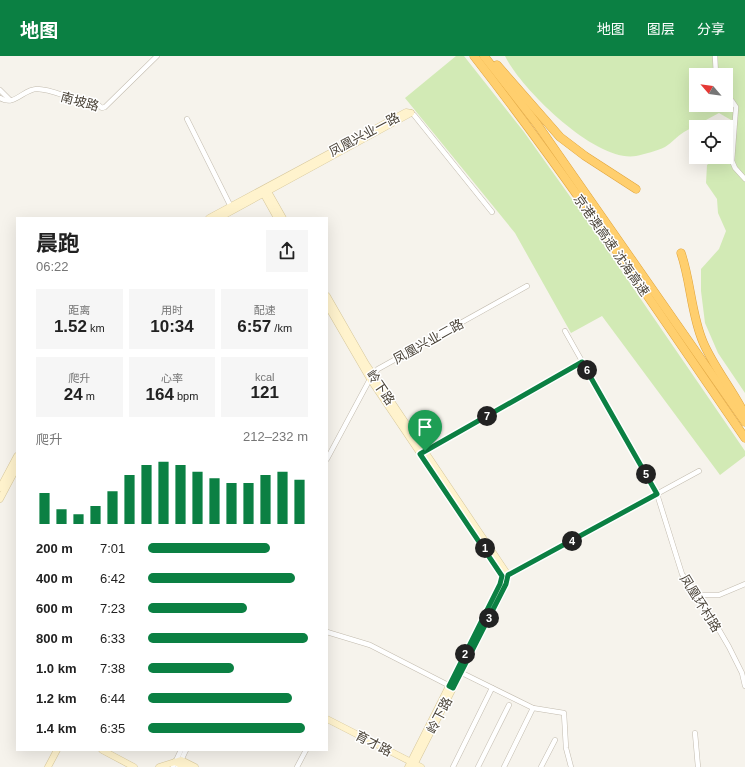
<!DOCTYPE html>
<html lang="zh">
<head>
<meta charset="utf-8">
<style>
  :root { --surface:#fff; --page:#f6f6f6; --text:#222; --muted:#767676; --accent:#0b8043 }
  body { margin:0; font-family:Arial,"Noto Sans SC",sans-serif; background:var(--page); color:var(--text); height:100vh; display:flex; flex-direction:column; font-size:15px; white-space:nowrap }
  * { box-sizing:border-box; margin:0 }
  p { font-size:13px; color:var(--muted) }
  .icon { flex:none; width:22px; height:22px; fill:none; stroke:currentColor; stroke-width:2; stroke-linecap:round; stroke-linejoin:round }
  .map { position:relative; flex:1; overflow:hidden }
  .panel { position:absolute; left:16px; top:161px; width:312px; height:534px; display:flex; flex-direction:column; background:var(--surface); border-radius:0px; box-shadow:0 4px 16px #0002 }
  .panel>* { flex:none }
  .needle { width:26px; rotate:298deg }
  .controls { position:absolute; left:689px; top:12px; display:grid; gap:8px }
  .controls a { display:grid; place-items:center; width:44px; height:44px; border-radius:0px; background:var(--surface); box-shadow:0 4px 16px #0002; font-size:20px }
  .pin { position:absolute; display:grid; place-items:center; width:34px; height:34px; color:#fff; margin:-41px -17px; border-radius:50% 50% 50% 0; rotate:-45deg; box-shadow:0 0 4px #0007 }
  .pin .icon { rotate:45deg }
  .km { position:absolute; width:20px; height:20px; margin:-10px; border-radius:50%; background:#222; color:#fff; font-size:11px; line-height:20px; text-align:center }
  .round { display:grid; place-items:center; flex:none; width:42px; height:42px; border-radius:0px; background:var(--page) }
  .head { display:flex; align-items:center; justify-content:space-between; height:68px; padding:0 20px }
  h1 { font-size:22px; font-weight:700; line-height:30px }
  .metrics { display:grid; grid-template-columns:repeat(3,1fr); gap:6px; height:68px; padding:4px 20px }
  .metrics div { display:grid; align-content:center; border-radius:0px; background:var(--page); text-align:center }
  .metrics b { font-size:17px; font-weight:700 }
  .metrics small { font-size:11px; font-weight:400 }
  .metrics p { font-size:11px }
  .chart { height:112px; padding:8px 20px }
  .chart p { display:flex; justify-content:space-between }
  .chart svg { width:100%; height:72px; margin-top:4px; stroke:var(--accent); stroke-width:6 }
  ul { padding:0 20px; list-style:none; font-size:13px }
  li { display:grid; grid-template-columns:64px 48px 1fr; align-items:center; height:30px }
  li i { height:10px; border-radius:5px; background:var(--accent) }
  header { display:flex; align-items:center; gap:24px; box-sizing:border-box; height:56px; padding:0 20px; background:var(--accent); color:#fff }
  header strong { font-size:19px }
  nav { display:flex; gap:22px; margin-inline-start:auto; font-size:14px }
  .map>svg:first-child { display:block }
  .green { fill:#d2eab5; fill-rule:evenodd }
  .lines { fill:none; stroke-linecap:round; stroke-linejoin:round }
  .street-casing { stroke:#c2bbae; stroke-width:5.5 }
  .secondary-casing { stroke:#d6c79b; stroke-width:7 }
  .highway-casing { stroke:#e0a43c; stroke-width:9 }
  .street { stroke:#fff; stroke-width:4.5 }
  .secondary { stroke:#fff3cd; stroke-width:6 }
  .highway { stroke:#ffcf6e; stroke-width:8 }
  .route-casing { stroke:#fff; stroke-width:8 }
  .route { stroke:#0b8043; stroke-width:5 }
  .labels { text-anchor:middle; stroke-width:3; stroke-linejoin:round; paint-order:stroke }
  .street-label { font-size:13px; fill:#4b4439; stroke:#fff }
</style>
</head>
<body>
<header>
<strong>地图</strong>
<nav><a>地图</a><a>图层</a><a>分享</a></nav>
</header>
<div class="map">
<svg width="745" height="711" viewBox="0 0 745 711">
  <rect width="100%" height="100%" fill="#f6f3ec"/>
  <g class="green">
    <path d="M456,0h8l60,76 55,77 166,242v5l-25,19 -118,-159 -31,17 -56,-100 -110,-135z"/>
    <path d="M505,0h240v337l-27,-40 -13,-30 -4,-32v-22l18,-20 7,-18 -8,-18 -1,-14 -11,-16 1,-18 10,-8h9v-14l5,-23 -12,-7c-11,6 -23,12 -35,19 -7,4 -12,11 -19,15 -8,4 -20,7 -29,9 -40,7 -115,-67 -131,-100zM696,19h30v30h-30z"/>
  </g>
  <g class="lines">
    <defs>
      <g id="street">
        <path d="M715,0l1,19"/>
        <path d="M0,34l10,10"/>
        <path d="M0,42c15,9 23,-9 37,-9 18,0 38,14 58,13l7,6 3,-1 52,-51"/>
        <path d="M726,42l6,3 4,6 -4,54 3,7 10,11"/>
        <path d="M411,57l3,2 78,97"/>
        <path d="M187,63l45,90"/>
        <path d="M565,275l92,163 25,80 22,30 25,43 13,26 3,13"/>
        <path d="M422,397l160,-91"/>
        <path d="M327,403l43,-80 8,-10 149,-83"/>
        <path d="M506,520l193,-105"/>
        <path d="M698,539h21l26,-11"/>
        <path d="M327,576l43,13 82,42"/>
        <path d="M458,615l75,37 31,5 2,35 5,19"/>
        <path d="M695,677l3,34"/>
        <path d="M173,711l8,-17"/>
        <path d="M178,711l8,-17"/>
        <path d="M297,711l9,-17"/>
        <path d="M453,711l39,-79"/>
        <path d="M478,711l31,-62"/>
        <path d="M504,711l29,-59"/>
        <path d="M541,711l14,-27"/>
      </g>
      <g id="secondary">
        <path d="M266,132l17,30"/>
        <path d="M262,135l15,27"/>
        <path d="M209,162l197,-106 5,1"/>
        <path d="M219,162l192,-105"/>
        <path d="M327,240l39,68 142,211 -3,11 -92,181"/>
        <path d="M327,249l43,74 132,196 -2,10 -92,182"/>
        <path d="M0,432l17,-32"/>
        <path d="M0,443l17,-32"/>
        <path d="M327,663l94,48"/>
        <path d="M102,694l32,17"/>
        <path d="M175,706l10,5"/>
        <path d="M48,711l9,-17"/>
        <path d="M159,711l22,-7 14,7"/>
      </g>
      <g id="highway">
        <path d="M474,0c96,123 182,253 271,382"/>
        <path d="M484,0l53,68 208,298"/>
        <path d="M497,9l63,72 25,19 51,33"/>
        <path d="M681,197c10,29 10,61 22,89 11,26 30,48 42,73"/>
      </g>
    </defs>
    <use href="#street" class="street-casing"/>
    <use href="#secondary" class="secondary-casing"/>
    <use href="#highway" class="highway-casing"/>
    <use href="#street" class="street"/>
    <use href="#secondary" class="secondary"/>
    <use href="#highway" class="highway"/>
  </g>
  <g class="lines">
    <defs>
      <path id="route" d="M582,306l75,132 -149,81 -2,9 -53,104 -4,-2 51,-102 2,-8 -82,-122z"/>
    </defs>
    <use href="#route" class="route-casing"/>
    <use href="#route" class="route"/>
  </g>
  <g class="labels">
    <g class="street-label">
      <text transform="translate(80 45) rotate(15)" y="5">南坡路</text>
      <text transform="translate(364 78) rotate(-28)" y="5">凤凰兴业一路</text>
      <text transform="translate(612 189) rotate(55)" y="5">京港澳高速 沈海高速</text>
      <text transform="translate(428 285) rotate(-29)" y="5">凤凰兴业二路</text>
      <text transform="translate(381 331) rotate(56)" y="5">岭下路</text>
      <text transform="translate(701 547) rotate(58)" y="5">凤凰环村路</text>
      <text transform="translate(439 659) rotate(-63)" y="5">岭下路</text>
      <text transform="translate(374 687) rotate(27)" y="5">育才路</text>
    </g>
  </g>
</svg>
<div class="controls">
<a><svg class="needle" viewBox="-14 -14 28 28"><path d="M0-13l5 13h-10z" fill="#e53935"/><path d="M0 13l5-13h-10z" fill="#767676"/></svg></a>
<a><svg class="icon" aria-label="locate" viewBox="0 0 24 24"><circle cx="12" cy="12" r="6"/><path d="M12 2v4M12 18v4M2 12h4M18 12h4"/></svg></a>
</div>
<div class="pin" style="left:425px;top:395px;background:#1e9e55"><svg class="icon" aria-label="arrive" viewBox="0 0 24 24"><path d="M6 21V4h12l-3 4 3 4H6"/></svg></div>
<b class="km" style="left:485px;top:492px">1</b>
<b class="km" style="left:465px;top:598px">2</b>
<b class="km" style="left:489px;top:562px">3</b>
<b class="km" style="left:572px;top:485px">4</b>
<b class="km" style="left:646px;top:418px">5</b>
<b class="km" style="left:587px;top:314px">6</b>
<b class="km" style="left:487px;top:360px">7</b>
<section class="panel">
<div class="head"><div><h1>晨跑</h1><p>06:22</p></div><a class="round"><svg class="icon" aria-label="share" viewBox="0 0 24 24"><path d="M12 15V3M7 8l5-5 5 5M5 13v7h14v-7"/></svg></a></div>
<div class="metrics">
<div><p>距离</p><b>1.52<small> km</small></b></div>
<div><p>用时</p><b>10:34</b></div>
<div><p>配速</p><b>6:57<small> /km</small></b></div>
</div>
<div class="metrics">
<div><p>爬升</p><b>24<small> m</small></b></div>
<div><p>心率</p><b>164<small> bpm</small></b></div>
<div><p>kcal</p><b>121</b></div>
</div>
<div class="chart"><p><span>爬升</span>212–232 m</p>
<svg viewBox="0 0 160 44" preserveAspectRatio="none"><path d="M5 44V25M15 44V35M25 44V38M35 44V33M45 44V24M55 44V14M65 44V8M75 44V6M85 44V8M95 44V12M105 44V16M115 44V19M125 44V19M135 44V14M145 44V12M155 44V17"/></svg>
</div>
<ul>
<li><b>200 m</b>7:01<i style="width:76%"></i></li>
<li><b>400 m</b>6:42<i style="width:92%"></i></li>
<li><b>600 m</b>7:23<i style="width:62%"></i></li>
<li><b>800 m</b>6:33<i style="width:100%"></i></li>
<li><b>1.0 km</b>7:38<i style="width:54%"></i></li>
<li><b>1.2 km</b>6:44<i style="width:90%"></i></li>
<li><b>1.4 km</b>6:35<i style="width:98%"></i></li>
</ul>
</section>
</div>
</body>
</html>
